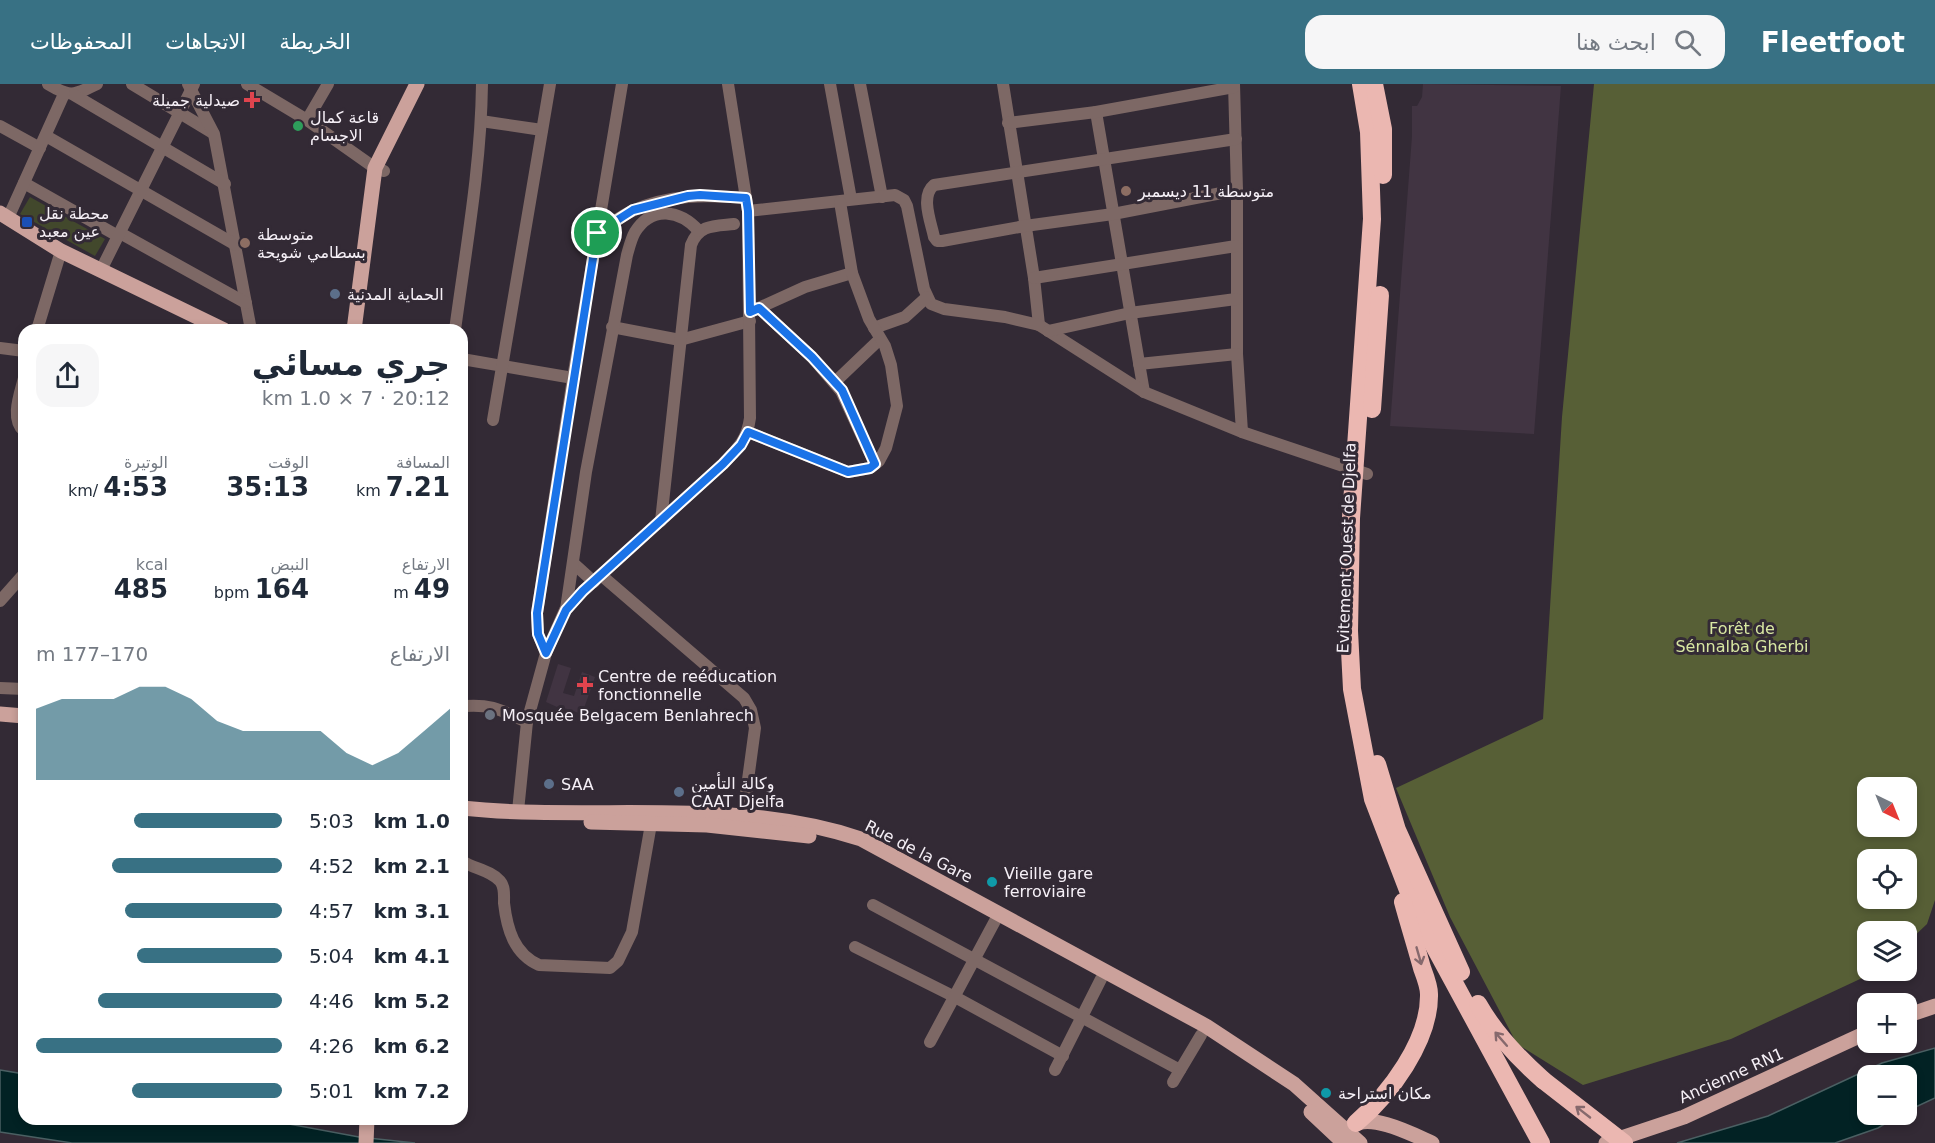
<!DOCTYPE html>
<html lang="ar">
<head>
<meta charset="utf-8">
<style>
  :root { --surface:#fff; --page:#f6f6f7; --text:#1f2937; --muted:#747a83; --accent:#387184 }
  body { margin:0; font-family:"DejaVu Sans","Noto Naskh Arabic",sans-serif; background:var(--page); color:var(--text); direction:rtl; height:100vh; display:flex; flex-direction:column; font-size:22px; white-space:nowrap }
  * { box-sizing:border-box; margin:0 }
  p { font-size:20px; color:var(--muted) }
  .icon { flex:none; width:33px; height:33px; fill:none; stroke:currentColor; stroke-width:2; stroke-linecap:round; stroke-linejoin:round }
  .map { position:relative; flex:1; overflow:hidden; direction:ltr }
  .side { position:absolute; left:18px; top:240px; width:450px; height:801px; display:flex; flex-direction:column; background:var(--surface); border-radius:18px; box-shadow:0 3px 9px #0003; direction:rtl }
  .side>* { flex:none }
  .needle { width:39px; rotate:137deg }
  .fabs { position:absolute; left:1857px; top:693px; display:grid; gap:12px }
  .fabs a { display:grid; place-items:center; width:60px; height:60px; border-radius:12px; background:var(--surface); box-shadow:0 3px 9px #0003; font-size:30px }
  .pin { position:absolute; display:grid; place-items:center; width:51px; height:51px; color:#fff; margin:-26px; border:3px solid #fff; border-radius:50%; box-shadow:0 2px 6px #0007 }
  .round { display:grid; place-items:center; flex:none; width:63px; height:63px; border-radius:18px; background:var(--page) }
  .headline { display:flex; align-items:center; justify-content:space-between; height:102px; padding:0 18px }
  h1 { font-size:33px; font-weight:700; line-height:45px }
  .metrics { display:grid; grid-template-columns:repeat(3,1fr); gap:9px; height:102px; padding:6px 18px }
  .metrics div { display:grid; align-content:center }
  .metrics b { font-size:26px; font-weight:700 }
  .metrics small { font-size:16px; font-weight:400 }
  .metrics p { font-size:16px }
  .chart { height:168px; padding:12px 18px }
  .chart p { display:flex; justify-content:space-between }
  .chart svg { width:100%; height:108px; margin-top:6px; fill:var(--accent); opacity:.7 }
  ul { padding:0 18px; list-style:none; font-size:20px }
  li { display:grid; grid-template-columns:96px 72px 1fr; align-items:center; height:45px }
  li i { height:15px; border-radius:8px; background:var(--accent) }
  header { display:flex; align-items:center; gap:36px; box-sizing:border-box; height:84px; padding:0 30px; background:var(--accent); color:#fff }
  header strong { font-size:28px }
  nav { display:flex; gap:33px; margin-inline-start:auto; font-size:21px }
  .search { width:420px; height:54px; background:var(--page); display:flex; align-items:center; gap:15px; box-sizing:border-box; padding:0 21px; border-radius:18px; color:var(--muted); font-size:22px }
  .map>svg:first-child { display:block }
  .medical { fill:#413442 }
  .green { fill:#42482c }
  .forest { fill:#575f36; fill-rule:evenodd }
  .water { fill:#022224; stroke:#4b6063; stroke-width:1.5 }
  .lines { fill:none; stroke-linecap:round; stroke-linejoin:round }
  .minor { stroke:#7d6865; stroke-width:12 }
  .major { stroke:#cba19b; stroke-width:15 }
  .highway { stroke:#ebb7b1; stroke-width:18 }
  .highway-bridge { stroke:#ebb7b1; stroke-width:18 }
  .oneway { stroke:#86696d }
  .route-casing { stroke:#fff; stroke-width:12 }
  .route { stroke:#1a73e8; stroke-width:8 }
  .health-dot { fill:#e0444e; stroke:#332a35; stroke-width:2 }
  .leisure-dot { fill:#2e9e5b; stroke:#332a35; stroke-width:2 }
  .education-dot { fill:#8d6e63; stroke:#332a35; stroke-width:2 }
  .transit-dot { fill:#1a4fb4; stroke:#332a35; stroke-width:2 }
  .service-dot { fill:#5c6f8a; stroke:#332a35; stroke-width:2 }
  .worship-dot { fill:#6b7280; stroke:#332a35; stroke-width:2 }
  .culture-dot { fill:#0f9aa8; stroke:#332a35; stroke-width:2 }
  .labels { text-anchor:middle; stroke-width:6; stroke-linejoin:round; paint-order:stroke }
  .poi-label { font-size:16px; fill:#f6f0f7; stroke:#332a35; text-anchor:start }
  .street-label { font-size:16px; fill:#f6f0f7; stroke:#332a35 }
  .park-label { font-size:16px; fill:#d8e7a2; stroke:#332a35 }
</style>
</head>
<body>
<header>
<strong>Fleetfoot</strong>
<div class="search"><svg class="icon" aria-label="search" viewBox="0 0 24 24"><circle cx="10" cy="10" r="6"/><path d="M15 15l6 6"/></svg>ابحث هنا</div>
<nav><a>الخريطة</a><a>الاتجاهات</a><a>المحفوظات</a></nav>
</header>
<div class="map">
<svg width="1935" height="1059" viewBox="0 0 1935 1059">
  <rect width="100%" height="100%" fill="#332a35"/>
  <g class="medical">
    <path d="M1423,0l138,2 -27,348 -144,-8 22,-290v-30h5l5,-9z"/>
    <path d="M558,580l13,4 -8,25 11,3 8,-24 13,5 -13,37 -24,-8 -1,1 -11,-5z"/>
  </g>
  <path class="green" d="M30,113l75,42 -10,17 -75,-42z"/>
  <path class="forest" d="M1594,0h341v816l-8,24 -20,19 -1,-11h-38v38l8,1 -3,2 -142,66 -148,46 -66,-41 -67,-127 -54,-129 147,-69 19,-302zM1868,704h38v38h-38zM1868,776h38v38h-38z"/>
  <g class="water">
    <path d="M1935,964v50l-28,13 -1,-35h-38v38l32,1 -22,13 -43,15h-158l91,-27 114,-53z"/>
    <path d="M0,986l24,4v45h238l97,18 56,6h-343l-72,-11z"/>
  </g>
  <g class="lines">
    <g class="minor">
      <path d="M48,0c23,14 26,11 49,0"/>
      <path d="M132,0l81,49"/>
      <path d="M188,0l26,50 37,196"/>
      <path d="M247,0l60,36 68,48 9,3"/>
      <path d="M830,0l21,115"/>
      <path d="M860,0l22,113"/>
      <path d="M1003,0l31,194 5,47"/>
      <path d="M1234,0l3,106v164l5,78"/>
      <path d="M74,11l151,89"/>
      <path d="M1096,28l48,280"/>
      <path d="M307,36l21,-36"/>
      <path d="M481,37l61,9"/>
      <path d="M1008,39l88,-11 138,-25"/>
      <path d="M0,42l40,22"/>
      <path d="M46,52l190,109"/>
      <path d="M1236,55l-302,46c-14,11 -3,37 0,52l3,4h5l83,-15 88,-12 124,-24"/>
      <path d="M24,99l94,53"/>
      <path d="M748,127l147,-16 9,5 3,6 17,83 7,15 13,5 61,8 34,8 105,67 98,40 125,42"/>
      <path d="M8,134l56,-124"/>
      <path d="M120,149l126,70"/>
      <path d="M597,149c11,-8 22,-16 35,-22 36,-17 76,-16 114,-13"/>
      <path d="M101,186l93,-186"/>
      <path d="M1034,194l202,-32"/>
      <path d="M759,224l53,49 29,34 34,73"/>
      <path d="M752,227l53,-24 47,-14"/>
      <path d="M612,243l68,13 70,-19"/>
      <path d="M874,244l31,-11 22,-20"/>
      <path d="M37,246l24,-79"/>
      <path d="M455,246c11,-82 26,-164 27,-246"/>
      <path d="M1048,247l82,-18 106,-14"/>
      <path d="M0,264l24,3"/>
      <path d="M462,275l111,19"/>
      <path d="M1139,280l98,-10"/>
      <path d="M24,294c-4,16 -14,41 0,53"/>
      <path d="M835,298l45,-43"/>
      <path d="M493,336l57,-336"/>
      <path d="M748,348l100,40 22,-4 9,-7 7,-13 11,-42 -6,-41 -6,-19 -16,-27 -17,-46 -12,-71"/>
      <path d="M661,437l30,-276c8,-21 24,-19 43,-21"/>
      <path d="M573,479l21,19"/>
      <path d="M601,491l143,123 7,12 4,18 -13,96"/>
      <path d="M0,517l24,-27"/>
      <path d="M566,525l20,-137 41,-217c2,-7 4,-16 8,-23 17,-27 45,-22 64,-1"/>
      <path d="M546,569l-8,-19 -1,-21 36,-235 49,-294"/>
      <path d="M0,604l24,1"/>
      <path d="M465,622c28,-2 37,5 62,16"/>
      <path d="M518,727l9,-89 19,-69 19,-43 18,-19 140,-127c15,-16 24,-24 27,-46l-2,-207 -20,-127"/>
      <path d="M462,777c12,8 28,9 38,20 5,6 4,14 4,22 3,26 10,51 35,62l71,3 8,-7 14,-29 19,-108"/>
      <path d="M873,821l307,165"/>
      <path d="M855,863l100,50 108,59"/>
      <path d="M930,958l66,-123"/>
      <path d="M1055,986l46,-91"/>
      <path d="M1173,998l28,-47"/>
    </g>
    <g class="major">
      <path d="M0,129l61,38 163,79"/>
      <path d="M354,246l21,-162 42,-84"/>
      <path d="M0,630l24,2"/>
      <path d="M462,724c133,14 270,-12 399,31l345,187 88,58 66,59"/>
      <path d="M591,738l116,3 102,11"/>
      <path d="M1906,932l29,-10"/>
      <path d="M1311,1028l33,31"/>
      <path d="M1352,1042c18,-14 62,9 80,17"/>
      <path d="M366,1059l1,-24"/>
      <path d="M1606,1059l78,-26 184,-85"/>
    </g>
    <g class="highway">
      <path d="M1361,0l8,48 3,87 -21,299 -2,113 3,58 21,110 38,99 22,46 108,199"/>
      <path d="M1374,0l9,45v46"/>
      <path d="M1372,325l8,-114"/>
      <path d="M1377,680l20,66 64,142"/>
      <path d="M1478,920c17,30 39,53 65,76"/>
      <path d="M1356,1039c33,-28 74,-82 73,-129 0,-8 -4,-18 -7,-26 -6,-22 -13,-44 -19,-66"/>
    </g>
    <path class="highway-bridge" d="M1543,996l81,63"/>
  </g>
  <defs><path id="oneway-shaft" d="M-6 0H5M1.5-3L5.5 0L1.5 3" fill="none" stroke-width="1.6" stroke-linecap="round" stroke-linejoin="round" transform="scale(1.5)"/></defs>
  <g class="oneway">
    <use href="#oneway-shaft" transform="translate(1419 872) rotate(74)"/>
    <use href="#oneway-shaft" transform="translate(1501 955) rotate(-131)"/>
    <use href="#oneway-shaft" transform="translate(1583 1028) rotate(-142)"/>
  </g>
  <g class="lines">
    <defs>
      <path id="route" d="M700,111l46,3 2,13 2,101 9,-4 53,49 30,33 33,74 -5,4 -22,4 -100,-40 -7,13 -18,19 -140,127 -17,19 -20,43 -8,-19 -1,-21 60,-380 36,-23 55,-14z"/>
    </defs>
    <use href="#route" class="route-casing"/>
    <use href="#route" class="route"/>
  </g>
  <g class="health-dot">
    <path d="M249 7h6v6h6v6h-6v6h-6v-6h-6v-6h6z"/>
    <path d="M582 592h6v6h6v6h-6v6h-6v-6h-6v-6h6z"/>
  </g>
  <circle class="leisure-dot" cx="298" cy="42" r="6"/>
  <g class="education-dot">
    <circle cx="1126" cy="107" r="6"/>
    <circle cx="245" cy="159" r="6"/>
  </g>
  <rect class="transit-dot" x="21" y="132" width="12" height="12" rx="3"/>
  <g class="service-dot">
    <circle cx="335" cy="210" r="6"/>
    <circle cx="549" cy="700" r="6"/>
    <circle cx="679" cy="708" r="6"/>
  </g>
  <circle class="worship-dot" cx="490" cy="631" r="6"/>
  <g class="culture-dot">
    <circle cx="992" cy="798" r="6"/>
    <circle cx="1326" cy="1009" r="6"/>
  </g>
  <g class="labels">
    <g class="poi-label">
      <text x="240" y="22" text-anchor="end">صيدلية جميلة</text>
      <text x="310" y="39">قاعة كمال<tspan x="310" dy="18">الاجسام</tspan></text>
      <text x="1138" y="113">متوسطة 11 ديسمبر</text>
      <text x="39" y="135">محطة نقل<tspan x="39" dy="18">عين معبد</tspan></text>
      <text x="257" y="156">متوسطة<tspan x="257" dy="18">بسطامي شويحة</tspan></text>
      <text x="347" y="216">الحماية المدنية</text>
      <text x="598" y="598">Centre de reéducation<tspan x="598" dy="18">fonctionnelle</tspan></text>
      <text x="502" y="637">Mosquée Belgacem Benlahrech</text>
      <text x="691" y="705">وكالة التأمين<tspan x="691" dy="18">CAAT Djelfa</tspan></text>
      <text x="561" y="706">SAA</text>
      <text x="1004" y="795">Vieille gare<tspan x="1004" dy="18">ferroviaire</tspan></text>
      <text x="1338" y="1015">مكان استراحة</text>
    </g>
    <g class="street-label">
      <text transform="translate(1346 464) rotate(-88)" y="6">Evitement Ouest de Djelfa</text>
      <text transform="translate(919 767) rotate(27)" y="6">Rue de la Gare</text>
      <text transform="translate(1731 991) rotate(-24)" y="6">Ancienne RN1</text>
    </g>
    <g class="park-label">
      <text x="1742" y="550">Forêt de<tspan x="1742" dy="18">Sénnalba Gherbi</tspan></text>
    </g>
  </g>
</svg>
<div class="fabs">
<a><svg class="needle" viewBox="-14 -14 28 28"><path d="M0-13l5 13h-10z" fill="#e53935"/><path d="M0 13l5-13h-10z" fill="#747a83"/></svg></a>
<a><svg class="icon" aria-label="locate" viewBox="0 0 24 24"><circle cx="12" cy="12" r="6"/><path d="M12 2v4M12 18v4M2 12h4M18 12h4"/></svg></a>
<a><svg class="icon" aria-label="layers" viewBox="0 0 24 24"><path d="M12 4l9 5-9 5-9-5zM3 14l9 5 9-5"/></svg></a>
<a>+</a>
<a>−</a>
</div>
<div class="pin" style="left:597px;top:149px;background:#1e9e55"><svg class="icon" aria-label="arrive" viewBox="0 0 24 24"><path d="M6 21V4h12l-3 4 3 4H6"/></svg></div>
<section class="side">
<div class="headline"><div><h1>جري مسائي</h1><p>20:12 · 7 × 1.0 km</p></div><a class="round"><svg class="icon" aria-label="share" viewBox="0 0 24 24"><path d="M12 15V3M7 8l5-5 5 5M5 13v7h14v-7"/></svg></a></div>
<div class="metrics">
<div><p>المسافة</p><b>7.21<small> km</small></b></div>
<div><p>الوقت</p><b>35:13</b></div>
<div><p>الوتيرة</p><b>4:53<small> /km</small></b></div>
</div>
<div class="metrics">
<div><p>الارتفاع</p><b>49<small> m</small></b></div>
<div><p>النبض</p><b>164<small> bpm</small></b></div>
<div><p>kcal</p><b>485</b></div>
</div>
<div class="chart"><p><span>الارتفاع</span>170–177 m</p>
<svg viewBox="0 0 160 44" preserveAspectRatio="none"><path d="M0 44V15L10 11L20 11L30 11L40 6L50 6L60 11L70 20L80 24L90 24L100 24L110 24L120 33L130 38L140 33L150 24L160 15V44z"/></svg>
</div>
<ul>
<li><b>1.0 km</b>5:03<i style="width:60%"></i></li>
<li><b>2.1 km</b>4:52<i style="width:69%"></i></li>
<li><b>3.1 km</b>4:57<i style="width:64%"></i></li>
<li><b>4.1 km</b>5:04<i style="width:59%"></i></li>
<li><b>5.2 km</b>4:46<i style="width:75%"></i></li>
<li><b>6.2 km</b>4:26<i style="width:100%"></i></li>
<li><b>7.2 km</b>5:01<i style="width:61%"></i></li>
</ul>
</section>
</div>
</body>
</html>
